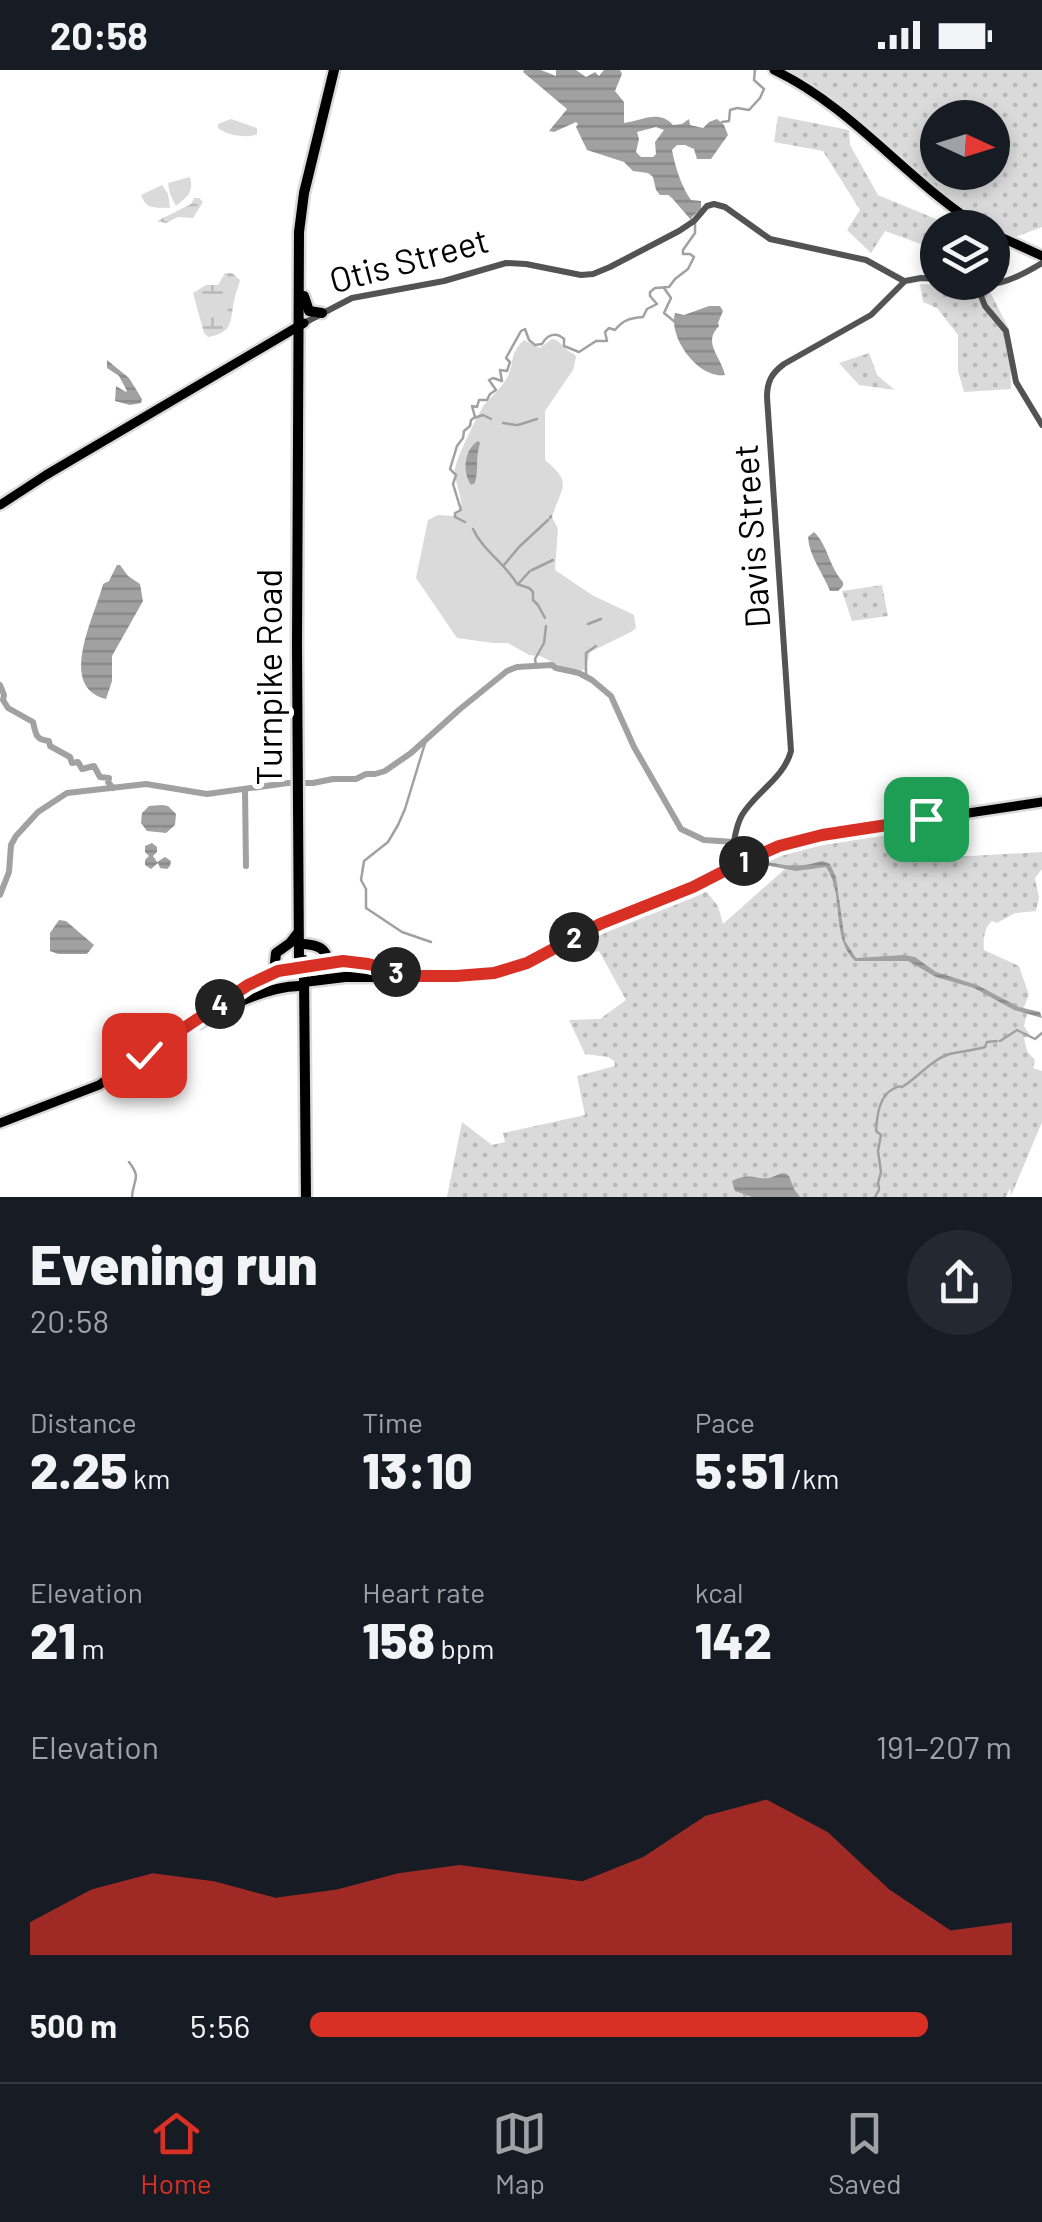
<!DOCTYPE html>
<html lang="en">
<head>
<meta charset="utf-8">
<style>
  :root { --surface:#171b24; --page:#242831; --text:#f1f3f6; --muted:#9ea1a6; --line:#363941; --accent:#d93025 }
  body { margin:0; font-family:Barlow,sans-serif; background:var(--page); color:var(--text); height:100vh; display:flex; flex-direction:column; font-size:38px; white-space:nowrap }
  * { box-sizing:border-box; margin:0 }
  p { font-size:32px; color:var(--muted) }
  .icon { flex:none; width:55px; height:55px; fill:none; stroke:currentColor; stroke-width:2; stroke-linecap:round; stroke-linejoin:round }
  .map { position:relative; height:1127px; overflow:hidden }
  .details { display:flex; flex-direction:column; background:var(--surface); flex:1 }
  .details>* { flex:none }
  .needle { width:65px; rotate:94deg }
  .controls { position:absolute; left:920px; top:30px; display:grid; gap:20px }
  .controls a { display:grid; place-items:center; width:90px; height:90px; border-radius:50%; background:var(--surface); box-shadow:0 5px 15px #0003; font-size:50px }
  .pin { position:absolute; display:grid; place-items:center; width:85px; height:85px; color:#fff; margin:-42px; border-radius:20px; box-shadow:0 5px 15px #0006 }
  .km { position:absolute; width:50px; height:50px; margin:-25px; border-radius:50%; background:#222; color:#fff; font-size:28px; line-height:50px; text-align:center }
  .round { display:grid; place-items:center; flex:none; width:105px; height:105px; border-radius:52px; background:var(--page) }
  .overview { display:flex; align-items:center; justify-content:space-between; height:170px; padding:0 30px }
  h1 { font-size:55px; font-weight:800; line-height:75px }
  .figures { display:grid; grid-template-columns:repeat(3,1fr); gap:15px; height:170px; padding:10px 30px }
  .figures div { display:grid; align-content:center }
  .figures b { font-size:50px; font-weight:800 }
  .figures small { font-size:28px; font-weight:400 }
  .figures p { font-size:28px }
  .chart { height:280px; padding:20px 30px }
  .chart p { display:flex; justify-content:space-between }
  .chart svg { width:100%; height:180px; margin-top:10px; fill:var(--accent); opacity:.7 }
  ul { padding:0 30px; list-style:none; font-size:32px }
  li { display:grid; grid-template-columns:160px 120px 1fr; align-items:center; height:75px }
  li i { height:25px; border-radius:12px; background:var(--accent) }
  .status { display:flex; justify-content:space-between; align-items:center; height:70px; padding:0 50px; background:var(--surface); direction:ltr }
  .status svg { height:28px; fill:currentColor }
  .tabs { display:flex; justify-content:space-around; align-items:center; height:140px; border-top:2px solid var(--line); background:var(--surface); font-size:28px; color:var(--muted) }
  .tabs a { display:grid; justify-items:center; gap:5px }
  .tabs .current { color:var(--accent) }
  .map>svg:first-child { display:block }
  .green { fill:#dadada }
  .wetland { fill:url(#wetland-marsh) }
  .park { fill:url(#park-dots); fill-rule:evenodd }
  .water { fill:url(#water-rules); fill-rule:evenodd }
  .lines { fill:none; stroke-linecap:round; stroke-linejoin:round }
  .stream { stroke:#a1a1a1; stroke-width:2.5 }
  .river { stroke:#a1a1a1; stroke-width:6 }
  .major-casing { stroke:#dbdbdb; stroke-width:14 }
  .highway-casing { stroke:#dbdbdb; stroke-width:15 }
  .minor { stroke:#535353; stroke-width:6 }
  .major { stroke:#000; stroke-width:9 }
  .highway { stroke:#000; stroke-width:10 }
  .highway-bridge-casing { stroke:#dbdbdb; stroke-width:15; stroke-linecap:butt }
  .highway-bridge { stroke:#000; stroke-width:10 }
  .route-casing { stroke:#fff; stroke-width:20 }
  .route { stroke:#d93025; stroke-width:12 }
  .labels { text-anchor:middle; stroke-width:10; stroke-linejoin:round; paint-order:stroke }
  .street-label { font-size:35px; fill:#000; stroke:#fff }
</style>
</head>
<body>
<div class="status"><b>20:58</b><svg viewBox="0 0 49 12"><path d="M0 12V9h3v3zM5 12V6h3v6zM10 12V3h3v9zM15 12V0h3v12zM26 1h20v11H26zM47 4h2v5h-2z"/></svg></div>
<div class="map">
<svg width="1042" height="1127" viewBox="0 0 1042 1127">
  <defs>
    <pattern id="wetland-marsh" width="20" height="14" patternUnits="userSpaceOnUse" patternTransform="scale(2.5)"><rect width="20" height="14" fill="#dadada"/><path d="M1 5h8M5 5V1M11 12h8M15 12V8" fill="none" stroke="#b9b9b9"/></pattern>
    <pattern id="park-dots" width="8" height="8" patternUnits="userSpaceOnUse" patternTransform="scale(2.5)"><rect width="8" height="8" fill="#dadada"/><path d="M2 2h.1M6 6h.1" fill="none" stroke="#b9b9b9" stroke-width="1.8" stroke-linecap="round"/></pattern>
    <pattern id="water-rules" width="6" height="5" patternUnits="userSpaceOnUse" patternTransform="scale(2.5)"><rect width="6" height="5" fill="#a1a1a1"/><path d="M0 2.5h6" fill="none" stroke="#898989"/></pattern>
  </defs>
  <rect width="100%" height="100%" fill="#fff"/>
  <g class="green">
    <path d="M231,49l26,9v6c-9,5 -31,1 -39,-6v-4z"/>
    <path d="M190,107c4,16 -3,20 -14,29l-6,-12 -2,-11z"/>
    <path d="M162,115l6,9 2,14c-14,-1 -23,3 -29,-13z"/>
    <path d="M552,269c10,1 12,12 22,15l2,3 -3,13 -28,41v49c28,23 17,26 7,57l6,12 -3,41 37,25 42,20 2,13 -5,4 -41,20 -5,18 -19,-1 -26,-13 -11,-1 -21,-12h-15l-36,-5 -41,-60 12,-58 10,-5 15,1 8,-9c1,-13 -7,-25 -6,-38 1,-10 23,-55 29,-64 7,-8 15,-15 21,-24 11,-16 2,-25 19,-41l16,8z"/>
  </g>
  <g class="wetland">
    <path d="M194,128h5l4,4 -10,16 -15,-1 -12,6 -9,-2 34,-17z"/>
    <path d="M225,203h7l8,7c-1,6 -4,11 -5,17 -6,22 1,35 -27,40l-4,-4 -11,-40 13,-8h12z"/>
  </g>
  <g class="park">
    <path d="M776,0h266v157l-35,13 -14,-8 -1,-4 -6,-1 -45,-30 -26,-27 -61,-47zM938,48h54v54h-54z"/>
    <path d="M778,46l71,14 1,15 28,50 77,32 -17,1 -1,22 -52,-19 -14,22 -24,-23 13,-20 -37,-59 -49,-9z"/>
    <path d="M920,214l67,2 22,43 2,60 -47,3 -6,-21v-36l-21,-27 -14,-6z"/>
    <path d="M869,283l8,22 18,15 -36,-5 -20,-22z"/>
    <path d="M882,515l6,31 -36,5 -10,-30z"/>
    <path d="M948,746l4,41 90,-5v17l-7,9 4,20 -3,13 -21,2 -18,10 -5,-2c-8,6 -9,20 -8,29l35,16 10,29 -7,17 5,2 -3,12 6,9 -6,3 3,13 8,9 -2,8 9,3v51l-31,74 -1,-8 -4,9h-559l15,-75 30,23 13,-3 -2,-9 82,-18 -8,-39 38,-10 -1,-5 -6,-4 -23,-3 -16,-34 31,-1 26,-19 -27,-49 -11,4 -10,-17 29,-14 95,-38 16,20 5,18 63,-56 -14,-2 -14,-6 29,-17z"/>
  </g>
  <g class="water">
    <path d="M524,0h17l15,6v-6h20l10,7 9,-5 4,4 5,-6h16l2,4 -7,17 9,11v21c17,-2 35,-14 49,2l9,-1 7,-5 1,6 13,3 6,-6 8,-3 7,6 4,10 -17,24h-14l-3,-10 -9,-4h-8l-5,5c3,16 9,36 19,50l10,1v8l-9,8 -1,3 -19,-22 -4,-3h-8l-4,-5 -3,-13 -5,-4 -15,-2 -9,-9 -37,-12 -11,-23 2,-3 -2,-2 -22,10 -5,-1 18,-22 -44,-37zM656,57l8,3 -9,12 1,12 -3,3h-12l-5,-5 3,-13 -2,-7z"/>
    <path d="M709,236h11l3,5 -5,12 1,3c-17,17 2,30 6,49 -27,4 -57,-38 -50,-62l9,2z"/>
    <path d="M107,290l22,18 13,21 -1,4 -11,2 -15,-4 1,-15 10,6 1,-1 -8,-15 -12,-8z"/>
    <path d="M478,371l2,2c-5,17 -1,25 -5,40l-4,2c-9,-14 -7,-35 7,-44z"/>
    <path d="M814,462c14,13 14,33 29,50v4l-5,5h-8c-7,-18 -21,-35 -22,-54z"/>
    <path d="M117,495h3l8,11 12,8 3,17 -31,55v25l-6,18c-50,-12 -10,-85 -3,-115l6,-3z"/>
    <path d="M162,735l6,1 8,8 -1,11 -9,8 -19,-2 -6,-8 1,-10 7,-7z"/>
    <path d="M739,766l8,2 15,23c21,5 40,7 60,0l8,3 6,13 9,64 11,17 47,-3 12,2 21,15 41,13 42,22 21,5 2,6 -28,-8 -40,-22 -38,-11 -28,-16h-53c-25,-24 -10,-67 -29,-94l-30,4 -37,-7 -11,-17 -18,-4v-3z"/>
    <path d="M152,773l5,4v5l-4,4 4,6 8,-5 6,4 -1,5 -3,3 -7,-1 -2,-5 -7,6 -6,-4v-5l4,-4 -4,-4v-6z"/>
    <path d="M59,850l7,1 28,24 -7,9h-29l-8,-3v-18z"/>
    <path d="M783,1103l6,3 5,13 6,8h-48l-17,-6 -3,-10c20,-9 21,-1 37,-3 5,-1 9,-4 14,-5z"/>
  </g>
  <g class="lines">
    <g class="stream">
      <path d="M722,52l7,-1 1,-11 7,-2 12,2 11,-12 4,-9 -10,-9 1,-10"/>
      <path d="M664,218l7,10 -7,15 11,9"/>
      <path d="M474,348l9,-3 8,4"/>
      <path d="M503,353l13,2"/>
      <path d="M518,355l19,-6"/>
      <path d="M550,448l1,-2"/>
      <path d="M465,452l-10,-5v-4l6,-3 -8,-26 3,-9 -6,-6 7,-23 6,-8 1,-7 6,-5 1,-6 4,-3 -3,-11 5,1 2,-7h8l3,-6 6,-4 -7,-10 4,-2 9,3 -2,-11 7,1 3,-9 -4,-4 15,-27 4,-2 4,11 6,5 7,-1c5,-9 14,-13 22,-5v7l15,6 17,-11h11l-2,-9 4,-4 6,2c8,-10 15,-12 28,-13l4,-8 10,-5 -7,-8v-4l5,-4 14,-1 6,-8 13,-10 6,-12 -4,-3h-7v-4l12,-17v-10"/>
      <path d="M473,459c10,22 33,35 44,55l12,4 4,4v8l5,5 7,13"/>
      <path d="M504,495l15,-18 29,-27"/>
      <path d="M532,500l21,-10"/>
      <path d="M518,514l12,-13"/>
      <path d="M588,554l13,-5"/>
      <path d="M536,595l-1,-6 9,-16 2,-17"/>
      <path d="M586,608v-25l10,-7"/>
      <path d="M426,670l-21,69 -7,16 -10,17 -24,19 -3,19 5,9v19l36,24 29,10"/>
      <path d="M1000,971l17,-11 18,9 7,-6"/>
      <path d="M129,1092c13,17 4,17 3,35"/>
      <path d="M879,1118l-1,-5 3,-11 -3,-21 3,-16 -5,-4c1,-15 3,-35 17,-42 14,-7 2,3 15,-6 15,-11 28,-27 46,-30 10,-2 21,-3 31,-6l2,-5 10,-1"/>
      <path d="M875,1127l4,-7"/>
    </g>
    <g class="river">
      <path d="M0,615l4,10 -1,5 5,8 25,14c3,13 3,18 16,19l1,5 20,11 2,6 6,-1 4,7 12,-3 6,11 9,1 -1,4 5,6"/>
      <path d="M245,719l1,77"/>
      <path d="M0,825l9,-23 2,-27 5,-9 22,-24 29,-19 79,-9 61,10 81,-11h25l20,-4h23l10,-5h9l10,-3 26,-18 49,-44 47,-38 10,-4 35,-2 4,3 23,5 13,7 19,16 23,51 47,82 23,11 31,2"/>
    </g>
    <defs>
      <g id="major">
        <path d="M774,0c80,38 134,112 208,158"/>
        <path d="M992,163l50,23"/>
        <path d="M0,435l46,-30 258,-152"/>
        <path d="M0,1053l99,-38 144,-97 28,-14 72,-13 25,3 47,12h57l34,-6 34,-13 63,-35 93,-36 59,-30 32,-13 34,-8 221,-33"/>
      </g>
      <g id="highway">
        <path d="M304,226l5,15 13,2"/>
        <path d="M304,874c14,1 22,4 25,19"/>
        <path d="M299,891l-2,-315 2,-414 5,-39 30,-123"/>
        <path d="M274,902l2,-19 14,-10 7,-9"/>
        <path d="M304,904l2,223"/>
        <path d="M304,912l41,-5h51l6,-3"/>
        <path d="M194,951l6,2c29,-17 65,-36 99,-37"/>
      </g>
    </defs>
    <use href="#major" class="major-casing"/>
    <use href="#highway" class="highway-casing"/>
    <g class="minor">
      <path d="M956,212c36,7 55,0 86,-19"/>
      <path d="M977,216l8,20 21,25 10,51 26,43"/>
      <path d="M304,253l48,-25 92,-17 62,-18 20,1 55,11 12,-1 17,-7 69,-36 15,-10 13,-15 7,-2 11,3 45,32 96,21 38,21"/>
      <path d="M725,799c11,-17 7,-37 17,-54 14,-23 42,-37 49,-64l-24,-354c0,-16 5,-24 17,-33l87,-49 34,-34 16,-3 17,1"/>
    </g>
    <use href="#major" class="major"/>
    <use href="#highway" class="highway"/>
    <defs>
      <path id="highway-bridge" d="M304,890v14"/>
    </defs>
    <use href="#highway-bridge" class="highway-bridge-casing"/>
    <use href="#highway-bridge" class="highway-bridge"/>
  </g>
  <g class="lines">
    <defs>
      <path id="route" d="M144,985l104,-70 30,-14 65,-10 25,3 47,12h41l38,-3 33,-10 73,-39 93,-37 41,-21 45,-20 43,-11 104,-16"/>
    </defs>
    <use href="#route" class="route-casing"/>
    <use href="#route" class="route"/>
  </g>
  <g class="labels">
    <g class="street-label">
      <text transform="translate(409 191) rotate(-15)" y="12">Otis Street</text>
      <text transform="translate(752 466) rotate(-94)" y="12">Davis Street</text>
      <text transform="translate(270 607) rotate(-90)" y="12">Turnpike Road</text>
    </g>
  </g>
</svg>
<div class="controls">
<a><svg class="needle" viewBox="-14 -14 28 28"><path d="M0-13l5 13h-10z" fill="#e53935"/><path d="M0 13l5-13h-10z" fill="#9ea1a6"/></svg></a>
<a><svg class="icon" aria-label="layers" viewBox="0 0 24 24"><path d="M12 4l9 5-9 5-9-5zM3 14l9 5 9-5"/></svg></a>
</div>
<div class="pin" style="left:926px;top:749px;background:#1e9e55"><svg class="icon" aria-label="arrive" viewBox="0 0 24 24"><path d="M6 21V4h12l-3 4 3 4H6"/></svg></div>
<div class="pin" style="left:144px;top:985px;background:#d93025"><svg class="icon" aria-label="check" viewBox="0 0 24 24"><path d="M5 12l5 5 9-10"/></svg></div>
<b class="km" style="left:744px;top:791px">1</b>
<b class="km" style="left:574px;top:867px">2</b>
<b class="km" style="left:396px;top:902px">3</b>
<b class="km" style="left:220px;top:934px">4</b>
</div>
<section class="details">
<div class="overview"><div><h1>Evening run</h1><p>20:58</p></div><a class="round"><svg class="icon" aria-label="share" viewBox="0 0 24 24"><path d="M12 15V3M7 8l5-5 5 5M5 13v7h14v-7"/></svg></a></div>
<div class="figures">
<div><p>Distance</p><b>2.25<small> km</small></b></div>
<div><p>Time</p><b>13:10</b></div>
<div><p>Pace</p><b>5:51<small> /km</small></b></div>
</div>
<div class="figures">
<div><p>Elevation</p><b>21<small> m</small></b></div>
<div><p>Heart rate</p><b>158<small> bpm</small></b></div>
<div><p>kcal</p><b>142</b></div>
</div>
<div class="chart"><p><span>Elevation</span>191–207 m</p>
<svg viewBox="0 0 160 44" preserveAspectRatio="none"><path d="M0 44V36L10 28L20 24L30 26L40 30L50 28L60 24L70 22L80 24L90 26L100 20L110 10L120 6L130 14L140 28L150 38L160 36V44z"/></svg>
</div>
<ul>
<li><b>500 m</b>5:56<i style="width:88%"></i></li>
</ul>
</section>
<nav class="tabs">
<a class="current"><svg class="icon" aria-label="home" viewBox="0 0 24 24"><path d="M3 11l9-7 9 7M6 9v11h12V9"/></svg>Home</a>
<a><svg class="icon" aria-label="map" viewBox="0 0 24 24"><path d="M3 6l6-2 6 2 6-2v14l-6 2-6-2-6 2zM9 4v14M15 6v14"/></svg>Map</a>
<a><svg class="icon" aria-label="saved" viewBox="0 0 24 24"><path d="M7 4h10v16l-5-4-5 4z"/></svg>Saved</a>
</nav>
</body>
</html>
